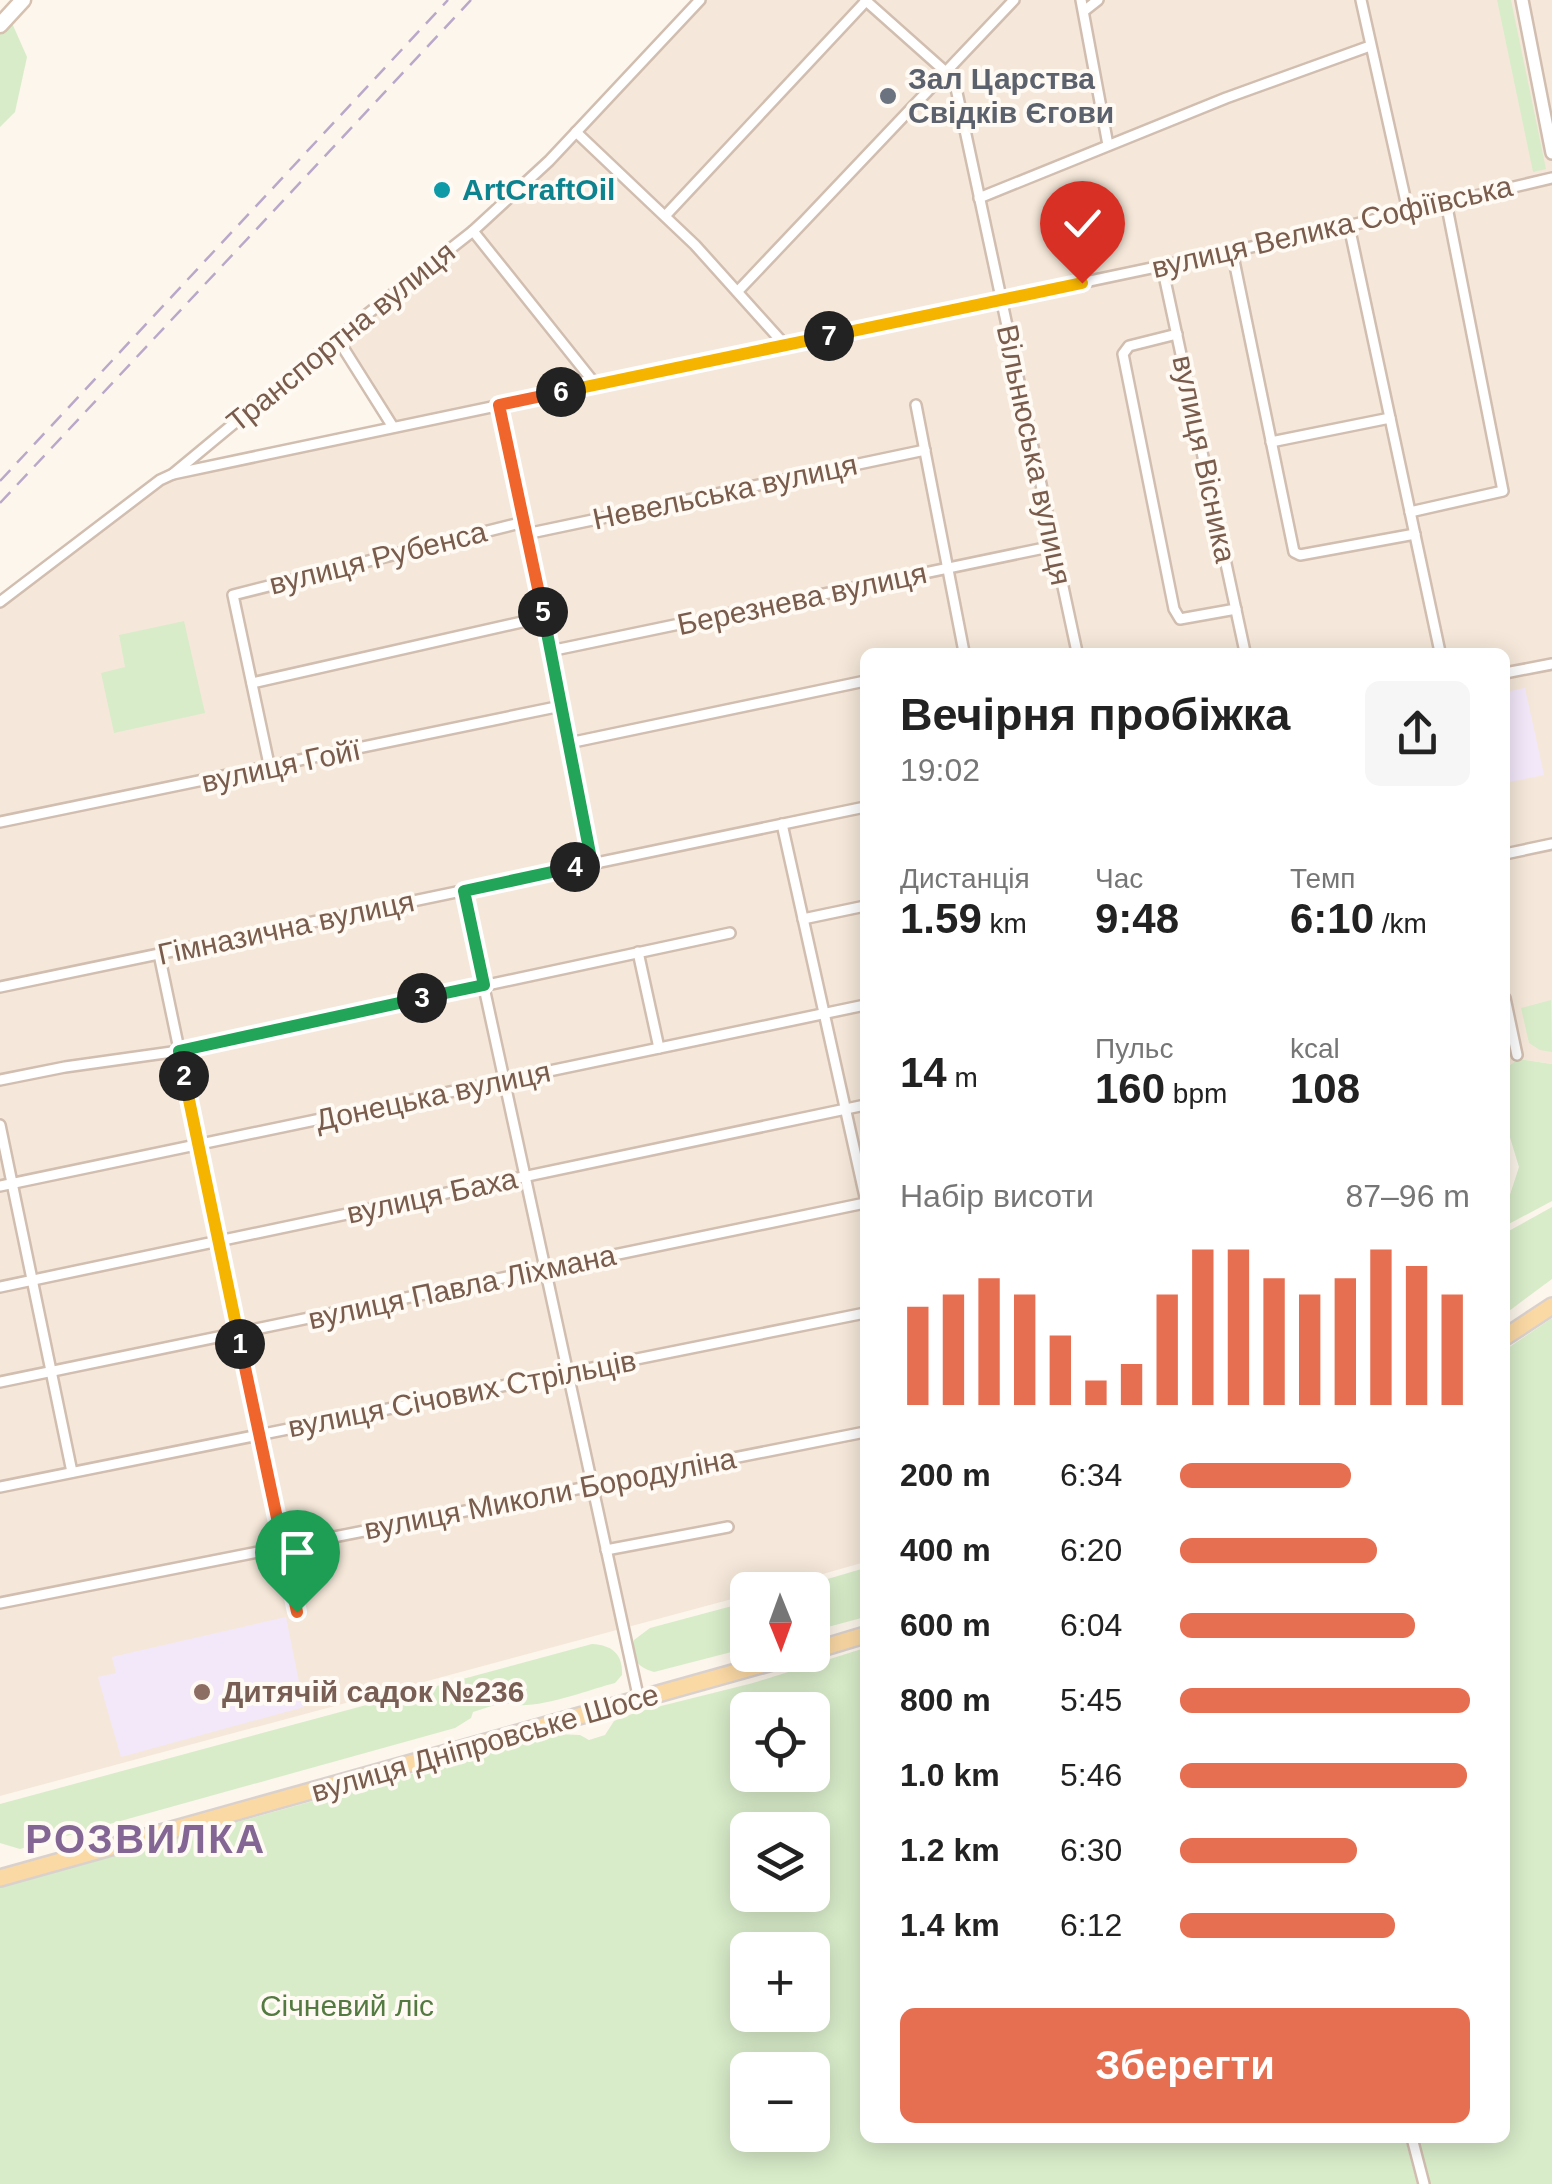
<!DOCTYPE html>
<html lang="uk">
<head>
<meta charset="utf-8">
<style>
  :root { --surface:#fff; --page:#f6f6f6; --text:#222; --muted:#767676; --accent:#e76f51 }
  body { margin:0; font-family:Arial,sans-serif; background:var(--page); color:var(--text); height:100vh; display:flex; flex-direction:column; font-size:38px; white-space:nowrap }
  * { box-sizing:border-box; margin:0 }
  p { font-size:32px; color:var(--muted) }
  .icon { flex:none; width:55px; height:55px; fill:none; stroke:currentColor; stroke-width:2; stroke-linecap:round; stroke-linejoin:round }
  .map { position:relative; flex:1; overflow:hidden }
  .sheet { position:absolute; left:860px; top:648px; width:650px; height:1495px; display:flex; flex-direction:column; background:var(--surface); border-radius:15px; box-shadow:0 5px 25px #0003 }
  .sheet>* { flex:none }
  .needle { width:65px; rotate:179deg }
  .tools { position:absolute; left:730px; top:1572px; display:grid; gap:20px }
  .tools a { display:grid; place-items:center; width:100px; height:100px; border-radius:15px; background:var(--surface); box-shadow:0 5px 25px #0003; font-size:50px }
  .pin { position:absolute; display:grid; place-items:center; width:85px; height:85px; color:#fff; margin:-102px -42px; border-radius:50% 50% 50% 0; rotate:-45deg; box-shadow:0 0 10px #0007 }
  .pin .icon { rotate:45deg }
  .km { position:absolute; width:50px; height:50px; margin:-25px; border-radius:50%; background:#222; color:#fff; font-size:28px; line-height:50px; text-align:center }
  .round { display:grid; place-items:center; flex:none; width:105px; height:105px; border-radius:15px; background:var(--page) }
  .summary { display:flex; align-items:center; justify-content:space-between; height:170px; padding:0 40px }
  h1 { font-size:45px; font-weight:700; line-height:75px }
  .metrics { display:grid; grid-template-columns:repeat(3,1fr); gap:15px; height:170px; padding:10px 40px }
  .metrics div { display:grid; align-content:center }
  .metrics b { font-size:42px; font-weight:700 }
  .metrics small { font-size:28px; font-weight:400 }
  .metrics p { font-size:28px }
  .chart { height:280px; padding:20px 40px }
  .chart p { display:flex; justify-content:space-between }
  .chart svg { width:100%; height:180px; margin-top:10px; stroke:var(--accent); stroke-width:6 }
  .primary-button { display:flex; gap:20px; margin-top:auto; padding:20px 40px }
  .primary-button a { flex:1; height:115px; border-radius:15px; background:var(--accent); color:#fff; font-size:40px; font-weight:700; line-height:115px; text-align:center }
  ul { padding:0 40px; list-style:none; font-size:32px }
  li { display:grid; grid-template-columns:160px 120px 1fr; align-items:center; height:75px }
  li i { height:25px; border-radius:12px; background:var(--accent) }
  .map>svg:first-child { display:block }
  .residential { fill:#f5e8da }
  .education { fill:#f3e8fa }
  .green { fill:#d8ecc9; fill-rule:evenodd }
  .lines { fill:none; stroke-linecap:round; stroke-linejoin:round }
  .minor-casing { stroke:#d1beb0; stroke-width:14 }
  .tertiary-casing { stroke:#d1beb0; stroke-width:16 }
  .secondary-casing { stroke:#d6c0b0; stroke-width:19 }
  .primary-casing { stroke:#dad1cd; stroke-width:20 }
  .minor { stroke:#fff; stroke-width:9 }
  .tertiary { stroke:#fff; stroke-width:11 }
  .secondary { stroke:#fff; stroke-width:14 }
  .primary { stroke:#fbd9a5; stroke-width:15 }
  .rail { stroke:#b9a8c9; stroke-width:2.5; stroke-dasharray:15 10; stroke-linecap:butt }
  .split-1-casing { stroke:#fff; stroke-width:20 }
  .split-2-casing { stroke:#fff; stroke-width:20 }
  .split-3-casing { stroke:#fff; stroke-width:20 }
  .split-4-casing { stroke:#fff; stroke-width:20 }
  .split-5-casing { stroke:#fff; stroke-width:20 }
  .split-6-casing { stroke:#fff; stroke-width:20 }
  .split-7-casing { stroke:#fff; stroke-width:20 }
  .split-8-casing { stroke:#fff; stroke-width:20 }
  .split-1 { stroke:#f0652b; stroke-width:12 }
  .split-2 { stroke:#f5b400; stroke-width:12 }
  .split-3 { stroke:#22a559; stroke-width:12 }
  .split-4 { stroke:#22a559; stroke-width:12 }
  .split-5 { stroke:#22a559; stroke-width:12 }
  .split-6 { stroke:#f0652b; stroke-width:12 }
  .split-7 { stroke:#f5b400; stroke-width:12 }
  .split-8 { stroke:#f5b400; stroke-width:12 }
  .worship-dot { fill:#6b7280; stroke:#fffaf3; stroke-width:4 }
  .culture-dot { fill:#0f9aa8; stroke:#fffaf3; stroke-width:4 }
  .education-dot { fill:#8d6e63; stroke:#fffaf3; stroke-width:4 }
  .labels { text-anchor:middle; stroke-width:8; stroke-linejoin:round; paint-order:stroke }
  .worship-label { font-size:30px; font-weight:bold; fill:#5b616d; stroke:#fffaf3; text-anchor:start }
  .culture-label { font-size:30px; font-weight:bold; fill:#0d838f; stroke:#fffaf3; text-anchor:start }
  .street-label { font-size:30px; fill:#7a5c4d; stroke:#fffaf3 }
  .education-label { font-size:30px; font-weight:bold; fill:#785e54; stroke:#fffaf3; text-anchor:start }
  .park-label { font-size:30px; fill:#537a41; stroke:#fffaf3 }
  .district-label { font-size:40px; font-weight:bold; letter-spacing:2.5px; fill:#846695; stroke:#fffaf3 }
</style>
</head>
<body>
<div class="map">
<svg width="1552" height="2184" viewBox="0 0 1552 2184">
  <rect width="100%" height="100%" fill="#fdf6ec"/>
  <path class="residential" d="M700,0h852v1064l-33,-5 -14,9v-416h-640v910l-98,28h-19l-1,5 -747,201v-1194l160,-122 232,-53 -55,-89 136,-107 76,-70z"/>
  <g class="education">
    <path d="M1525,688l19,87 -39,8v-91z"/>
    <path d="M286,1617l18,90 -183,50 -23,-80 18,-4 -4,-16z"/>
  </g>
  <g class="green">
    <path d="M1497,0h14l35,169 -13,3z"/>
    <path d="M8,14l19,43 -12,55 -15,15v-105z"/>
    <path d="M184,621l21,92 -91,20 -13,-60 24,-6 -6,-32z"/>
    <path d="M1551,1000l1,52 -12,-2 -11,-7 -8,-35z"/>
    <path d="M1519,1059l33,5v137l-47,25v-16l14,-43 -14,-46v-53z"/>
    <path d="M1552,1207v72l-47,35v-81z"/>
    <path d="M1552,1318v866h-123l-12,-46h88v-788z"/>
    <path d="M865,1568v49l-52,14 -1,-41h-22z"/>
    <path d="M747,1602v46l-93,24c-17,-5 -24,-14 -20,-32l16,-12z"/>
    <path d="M592,1644c20,1 31,10 30,31l-7,8c-28,7 -87,31 -111,19l-31,10 -2,6 -16,10 -435,121 -20,-6v-39z"/>
    <path d="M865,1648v490h540l12,46h-1417v-297l557,-153 23,1 9,5 16,-5 9,-14 23,-9 116,-29zM748,1710h64v65h-64zM748,1830h64v65h-64zM748,1950h64v65h-64zM748,2070h64v65h-64z"/>
  </g>
  <g class="lines">
    <defs>
      <g id="minor">
        <path d="M865,0l82,73 9,15 121,564"/>
        <path d="M1081,0l27,145"/>
        <path d="M1361,0l47,211"/>
        <path d="M1084,11l14,-11"/>
        <path d="M576,132l119,113 90,100"/>
        <path d="M979,198l247,-100 144,-52"/>
        <path d="M665,216l202,-216"/>
        <path d="M1349,226l91,426"/>
        <path d="M473,231l123,154"/>
        <path d="M1232,251l62,301 6,3 115,-21"/>
        <path d="M1162,266l83,386"/>
        <path d="M739,290l275,-290"/>
        <path d="M1177,334l-48,12 -6,8 51,255 6,10 56,-10"/>
        <path d="M337,338l56,89"/>
        <path d="M499,405l93,459"/>
        <path d="M916,405l48,247"/>
        <path d="M1271,442l119,-24"/>
        <path d="M173,474l1140,-240 239,-56"/>
        <path d="M1410,512l93,-21 -57,-289"/>
        <path d="M526,534l399,-84"/>
        <path d="M0,602l160,-122 13,-6 164,-136 136,-107 76,-70 151,-161"/>
        <path d="M550,651l504,-105"/>
        <path d="M1505,673l47,-9"/>
        <path d="M252,683l292,-66"/>
        <path d="M569,743l296,-62"/>
        <path d="M270,769l-37,-174 291,-73"/>
        <path d="M0,822l561,-116"/>
        <path d="M782,824l83,373"/>
        <path d="M1505,854l47,-10"/>
        <path d="M463,891l176,809"/>
        <path d="M803,919l62,-13"/>
        <path d="M638,952l21,96"/>
        <path d="M159,954l138,658"/>
        <path d="M0,987l865,-180"/>
        <path d="M1505,998l12,57"/>
        <path d="M0,1080l65,-13 114,-16 551,-118"/>
        <path d="M0,1125l72,347"/>
        <path d="M0,1186l865,-181"/>
        <path d="M0,1287l865,-182"/>
        <path d="M0,1382l865,-179"/>
        <path d="M0,1487l865,-174"/>
        <path d="M606,1550l122,-23"/>
        <path d="M0,1603l865,-171"/>
        <path d="M1412,2138l12,46"/>
      </g>
      <path id="tertiary" d="M1522,0l30,153"/>
      <path id="secondary" d="M0,25l23,-25"/>
      <g id="primary">
        <path d="M1505,1337l47,-31"/>
        <path d="M812,1651l53,-16"/>
        <path d="M0,1878l797,-223"/>
      </g>
    </defs>
    <use href="#minor" class="minor-casing"/>
    <use href="#tertiary" class="tertiary-casing"/>
    <use href="#secondary" class="secondary-casing"/>
    <use href="#primary" class="primary-casing"/>
    <use href="#minor" class="minor"/>
    <use href="#tertiary" class="tertiary"/>
    <use href="#secondary" class="secondary"/>
    <use href="#primary" class="primary"/>
    <g class="rail">
      <path d="M0,481l448,-481"/>
      <path d="M0,503l471,-503"/>
    </g>
  </g>
  <g class="lines">
    <defs>
      <path id="split-1" d="M240,1344l57,268"/>
      <path id="split-2" d="M184,1076l56,268"/>
      <path id="split-3" d="M184,1076l-5,-25 243,-53"/>
      <path id="split-4" d="M422,998l62,-13 -20,-94 111,-24"/>
      <path id="split-5" d="M543,612l49,252 -17,3"/>
      <path id="split-6" d="M543,612l-44,-207 62,-13"/>
      <path id="split-7" d="M561,392l268,-56"/>
      <path id="split-8" d="M829,336l253,-53"/>
    </defs>
    <use href="#split-1" class="split-1-casing"/>
    <use href="#split-2" class="split-2-casing"/>
    <use href="#split-3" class="split-3-casing"/>
    <use href="#split-4" class="split-4-casing"/>
    <use href="#split-5" class="split-5-casing"/>
    <use href="#split-6" class="split-6-casing"/>
    <use href="#split-7" class="split-7-casing"/>
    <use href="#split-8" class="split-8-casing"/>
    <use href="#split-1" class="split-1"/>
    <use href="#split-2" class="split-2"/>
    <use href="#split-3" class="split-3"/>
    <use href="#split-4" class="split-4"/>
    <use href="#split-5" class="split-5"/>
    <use href="#split-6" class="split-6"/>
    <use href="#split-7" class="split-7"/>
    <use href="#split-8" class="split-8"/>
  </g>
  <circle class="worship-dot" cx="888" cy="96" r="10"/>
  <circle class="culture-dot" cx="442" cy="190" r="10"/>
  <circle class="education-dot" cx="202" cy="1692" r="10"/>
  <g class="labels">
    <g class="worship-label">
      <text x="908" y="89">Зал Царства<tspan x="908" dy="34">Свідків Єгови</tspan></text>
    </g>
    <g class="culture-label">
      <text x="462" y="200">ArtCraftOil</text>
    </g>
    <g class="street-label">
      <text transform="translate(1332 227) rotate(-13)" y="10">вулиця Велика Софіївська</text>
      <text transform="translate(341 337) rotate(-39)" y="10">Транспортна вулиця</text>
      <text transform="translate(1034 455) rotate(78)" y="10">Вільнюська вулиця</text>
      <text transform="translate(1204 459) rotate(78)" y="10">вулиця Вісника</text>
      <text transform="translate(725 492) rotate(-12)" y="10">Невельська вулиця</text>
      <text transform="translate(378 558) rotate(-14)" y="10">вулиця Рубенса</text>
      <text transform="translate(802 599) rotate(-12)" y="10">Березнева вулиця</text>
      <text transform="translate(281 766) rotate(-12)" y="10">вулиця Гойї</text>
      <text transform="translate(286 928) rotate(-12)" y="10">Гімназична вулиця</text>
      <text transform="translate(433 1096) rotate(-12)" y="10">Донецька вулиця</text>
      <text transform="translate(432 1196) rotate(-12)" y="10">вулиця Баха</text>
      <text transform="translate(462 1287) rotate(-12)" y="10">вулиця Павла Ліхмана</text>
      <text transform="translate(462 1394) rotate(-11)" y="10">вулиця Січових Стрільців</text>
      <text transform="translate(550 1494) rotate(-11)" y="10">вулиця Миколи Бородуліна</text>
      <text transform="translate(485 1743) rotate(-16)" y="10">вулиця Дніпровське Шосе</text>
    </g>
    <g class="education-label">
      <text x="222" y="1702">Дитячій садок №236</text>
    </g>
    <g class="park-label">
      <text x="347" y="2016">Січневий ліс</text>
    </g>
    <g class="district-label">
      <text x="146" y="1853">РОЗВИЛКА</text>
    </g>
  </g>
</svg>
<div class="tools">
<a><svg class="needle" viewBox="-14 -14 28 28"><path d="M0-13l5 13h-10z" fill="#e53935"/><path d="M0 13l5-13h-10z" fill="#767676"/></svg></a>
<a><svg class="icon" aria-label="locate" viewBox="0 0 24 24"><circle cx="12" cy="12" r="6"/><path d="M12 2v4M12 18v4M2 12h4M18 12h4"/></svg></a>
<a><svg class="icon" aria-label="layers" viewBox="0 0 24 24"><path d="M12 4l9 5-9 5-9-5zM3 14l9 5 9-5"/></svg></a>
<a>+</a>
<a>−</a>
</div>
<div class="pin" style="left:297px;top:1612px;background:#1e9e55"><svg class="icon" aria-label="arrive" viewBox="0 0 24 24"><path d="M6 21V4h12l-3 4 3 4H6"/></svg></div>
<div class="pin" style="left:1082px;top:283px;background:#d93025"><svg class="icon" aria-label="check" viewBox="0 0 24 24"><path d="M5 12l5 5 9-10"/></svg></div>
<b class="km" style="left:240px;top:1344px">1</b>
<b class="km" style="left:184px;top:1076px">2</b>
<b class="km" style="left:422px;top:998px">3</b>
<b class="km" style="left:575px;top:867px">4</b>
<b class="km" style="left:543px;top:612px">5</b>
<b class="km" style="left:561px;top:392px">6</b>
<b class="km" style="left:829px;top:336px">7</b>
<section class="sheet">
<div class="summary"><div><h1>Вечірня пробіжка</h1><p>19:02</p></div><a class="round"><svg class="icon" aria-label="share" viewBox="0 0 24 24"><path d="M12 15V3M7 8l5-5 5 5M5 13v7h14v-7"/></svg></a></div>
<div class="metrics">
<div><p>Дистанція</p><b>1.59<small> km</small></b></div>
<div><p>Час</p><b>9:48</b></div>
<div><p>Темп</p><b>6:10<small> /km</small></b></div>
</div>
<div class="metrics">
<div><b>14<small> m</small></b></div>
<div><p>Пульс</p><b>160<small> bpm</small></b></div>
<div><p>kcal</p><b>108</b></div>
</div>
<div class="chart"><p><span>Набір висоти</span>87–96 m</p>
<svg viewBox="0 0 160 44" preserveAspectRatio="none"><path d="M5 44V20M15 44V17M25 44V13M35 44V17M45 44V27M55 44V38M65 44V34M75 44V17M85 44V6M95 44V6M105 44V13M115 44V17M125 44V13M135 44V6M145 44V10M155 44V17"/></svg>
</div>
<ul>
<li><b>200 m</b>6:34<i style="width:59%"></i></li>
<li><b>400 m</b>6:20<i style="width:68%"></i></li>
<li><b>600 m</b>6:04<i style="width:81%"></i></li>
<li><b>800 m</b>5:45<i style="width:100%"></i></li>
<li><b>1.0 km</b>5:46<i style="width:99%"></i></li>
<li><b>1.2 km</b>6:30<i style="width:61%"></i></li>
<li><b>1.4 km</b>6:12<i style="width:74%"></i></li>
</ul>
<div class="primary-button"><a>Зберегти</a></div>
</section>
</div>
</body>
</html>
